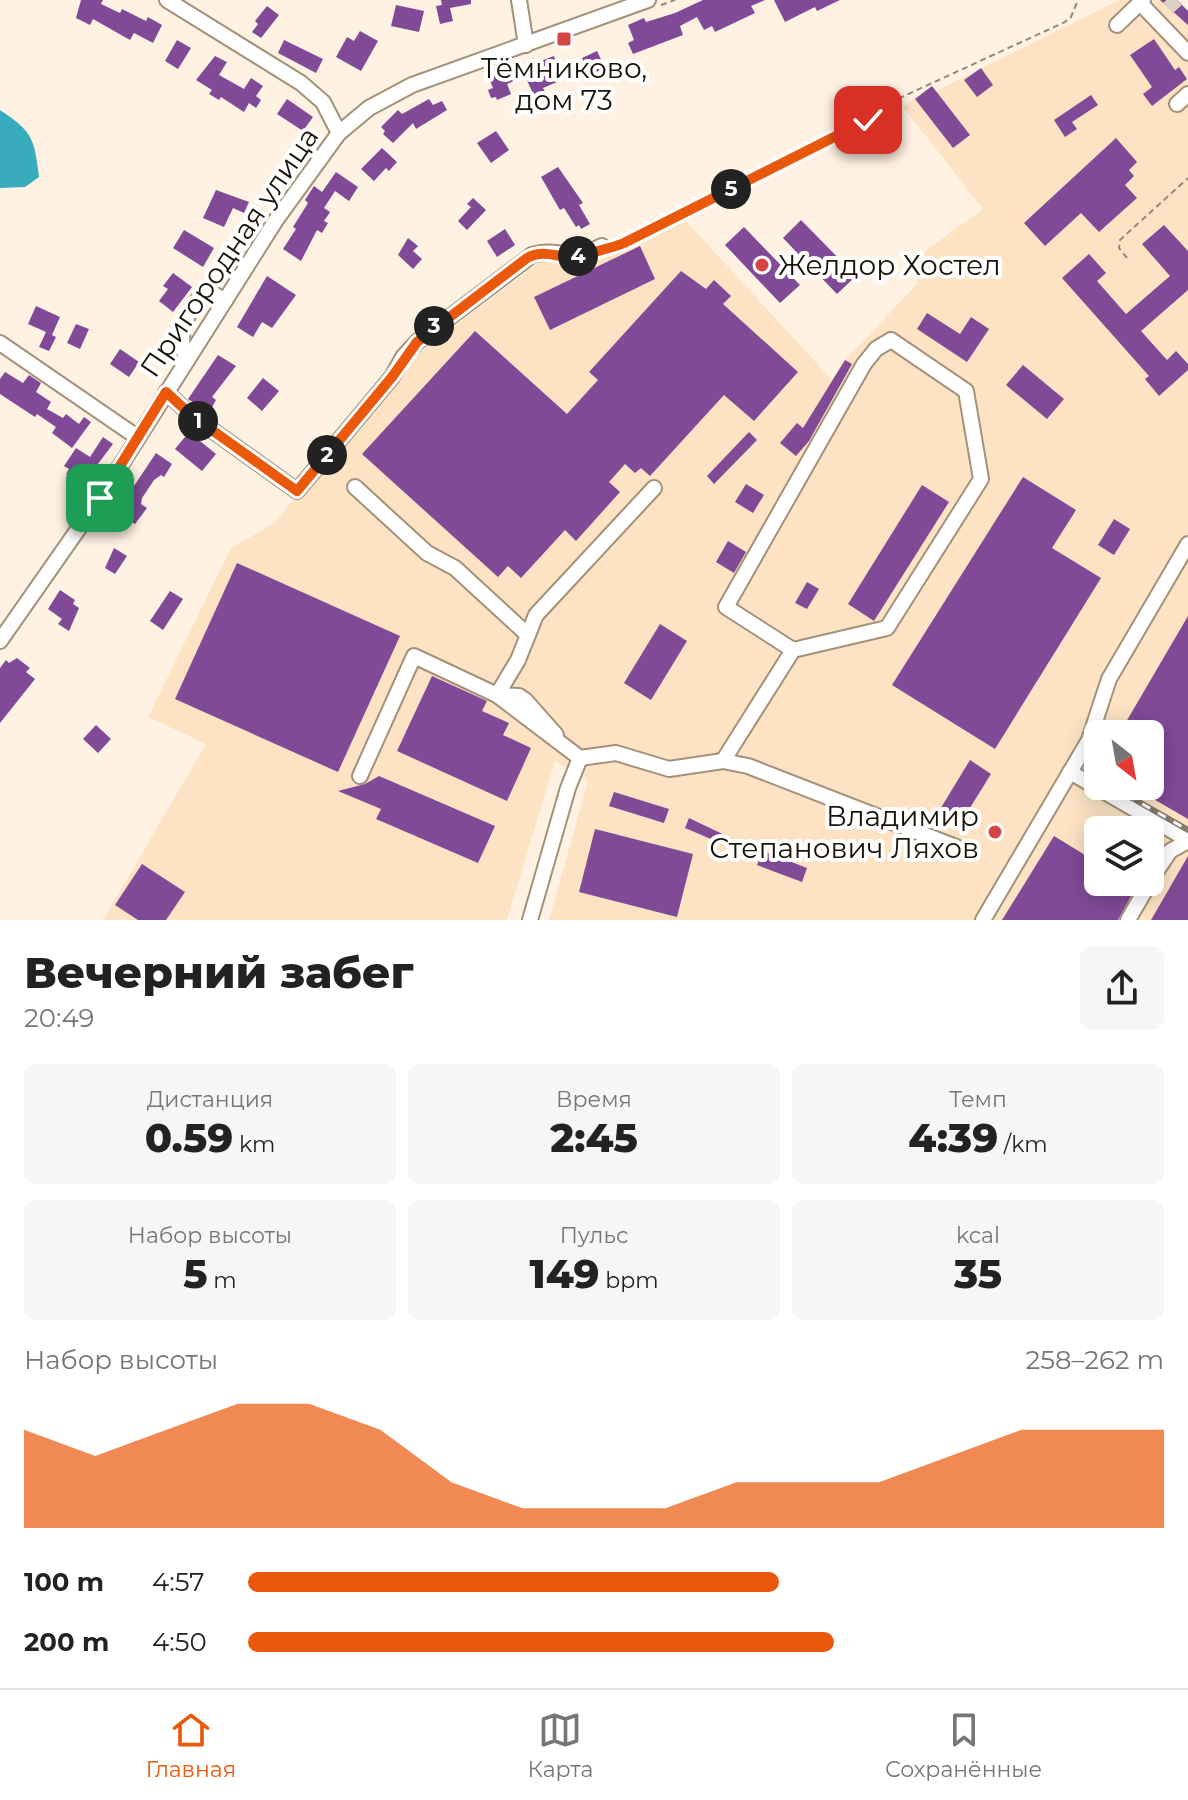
<!DOCTYPE html>
<html lang="ru">
<head>
<meta charset="utf-8">
<style>
  :root { --surface:#fff; --page:#f6f6f6; --text:#222; --muted:#767676; --line:#e0e0e0; --accent:#ea580c }
  body { margin:0; font-family:Montserrat,sans-serif; background:var(--page); color:var(--text); height:100vh; display:flex; flex-direction:column; font-size:30px; white-space:nowrap }
  * { box-sizing:border-box; margin:0 }
  p { font-size:26px; color:var(--muted) }
  .icon { flex:none; width:44px; height:44px; fill:none; stroke:currentColor; stroke-width:2; stroke-linecap:round; stroke-linejoin:round }
  .map { position:relative; height:920px; overflow:hidden }
  .sheet { display:flex; flex-direction:column; background:var(--surface); flex:1 }
  .sheet>* { flex:none }
  .needle { width:52px; rotate:149deg }
  .buttons { position:absolute; left:1084px; top:720px; display:grid; gap:16px }
  .buttons a { display:grid; place-items:center; width:80px; height:80px; border-radius:12px; background:var(--surface); box-shadow:0 4px 20px #0003; font-size:40px }
  .pin { position:absolute; display:grid; place-items:center; width:68px; height:68px; color:#fff; margin:-34px; border-radius:16px; box-shadow:0 4px 12px #0006 }
  .km { position:absolute; width:40px; height:40px; margin:-20px; border-radius:50%; background:#222; color:#fff; font-size:22px; line-height:40px; text-align:center }
  .round { display:grid; place-items:center; flex:none; width:84px; height:84px; border-radius:12px; background:var(--page) }
  .headline { display:flex; align-items:center; justify-content:space-between; height:136px; padding:0 24px }
  h1 { font-size:44px; font-weight:800; line-height:60px }
  .stats { display:grid; grid-template-columns:repeat(3,1fr); gap:12px; height:136px; padding:8px 24px }
  .stats div { display:grid; align-content:center; border-radius:12px; background:var(--page); text-align:center }
  .stats b { font-size:40px; font-weight:800 }
  .stats small { font-size:22px; font-weight:400 }
  .stats p { font-size:22px }
  .chart { height:224px; padding:16px 24px }
  .chart p { display:flex; justify-content:space-between }
  .chart svg { width:100%; height:144px; margin-top:8px; fill:var(--accent); opacity:.7 }
  ul { padding:0 24px; list-style:none; font-size:26px }
  li { display:grid; grid-template-columns:128px 96px 1fr; align-items:center; height:60px }
  li i { height:20px; border-radius:10px; background:var(--accent) }
  .menu { display:flex; justify-content:space-around; align-items:center; height:112px; border-top:2px solid var(--line); background:var(--surface); font-size:22px; color:var(--muted) }
  .menu a { display:grid; justify-items:center; gap:4px }
  .menu .current { color:var(--accent) }
  .map>svg:first-child { display:block }
  .built { fill:#fde3c4; fill-rule:evenodd }
  .water { fill:#38acbd }
  .building { fill:#804a96 }
  .lines { fill:none; stroke-linecap:round; stroke-linejoin:round }
  .minor-tunnel { stroke:#dcd0c2; stroke-width:14; stroke-dasharray:14 7; stroke-linecap:butt }
  .minor-casing { stroke:#a4917a; stroke-width:18 }
  .path { stroke:#92887c; stroke-width:2; stroke-dasharray:6 4; stroke-linecap:butt }
  .minor { stroke:#fff; stroke-width:14 }
  .rail-casing { stroke:#847a6e; stroke-width:6 }
  .rail { stroke:#fff; stroke-width:3; stroke-dasharray:9; stroke-linecap:butt }
  .route-casing { stroke:#fff; stroke-width:16 }
  .route { stroke:#ea580c; stroke-width:10 }
  .poi-dot { fill:#d44544; stroke:#fff; stroke-width:3 }
  .labels { text-anchor:middle; stroke-width:8; stroke-linejoin:round; paint-order:stroke }
  .poi-label { font-size:28px; fill:#191209; stroke:#fff }
  .street-label { font-size:28px; fill:#191209; stroke:#fff }
</style>
</head>
<body>
<div class="map">
<svg width="1188" height="920" viewBox="0 0 1188 920">
  <rect width="100%" height="100%" fill="#fff2e3"/>
  <path class="built" d="M1119,0h58l11,11v909h-639l39,-139 -33,-20 -48,159h-404l103,-176 -58,-27 83,-169 43,-25 139,-165 129,-98 37,9 107,-48 146,159 13,-20 73,-77 -10,-16 1,-4 74,-54 -80,-102 29,-21 4,5zM1098,734h52v52h-52zM1098,830h52v52h-52z"/>
  <path class="water" d="M0,110c33,22 34,28 39,67l-14,10 -25,1z"/>
  <g class="building">
    <path d="M81,0h22l-2,4 19,9 2,-4 24,12 2,-4 14,8 -9,18 -19,-10 -4,7 -37,-21 -3,6 -14,-7z"/>
    <path d="M441,0h30v4l-21,4 3,13 -13,3 -4,-18 6,-1z"/>
    <path d="M703,0h62l-14,6 4,7 -40,19 -3,-6 -8,4 -7,-13 -17,9 3,9 -50,19 -5,-11 6,-3 -6,-15 16,-7 2,4 29,-9z"/>
    <path d="M774,0h66l-23,11 -2,-4 -30,15z"/>
    <path d="M1160,0h17l11,11v14z"/>
    <path d="M396,5l28,6 -5,21 -28,-6z"/>
    <path d="M267,6l12,9 -18,23 -9,-6 6,-8 -3,-3z"/>
    <path d="M360,31l18,10 -17,30 -25,-14 11,-20 7,4z"/>
    <path d="M1154,39l21,31 4,-3 8,12 -35,27 -9,-12 9,-7 -22,-32z"/>
    <path d="M177,40l14,8 -13,21 -13,-8z"/>
    <path d="M284,40l39,19 -7,14 -38,-20z"/>
    <path d="M597,51l8,17 -15,7 -8,-17z"/>
    <path d="M215,56l12,6 -8,13 25,14 7,-11 12,8 -7,10 5,4 -5,8 -7,-5 -5,9 -23,-15 -2,3 -10,-6 3,-4 -16,-10z"/>
    <path d="M554,56l6,17 -6,2 3,7 -14,6 3,6 -11,4 -10,-22 -18,8 4,10 -14,6 -1,-3 -5,1 -3,-8 5,-2 -5,-12 19,-7 2,4z"/>
    <path d="M981,68l12,17 -16,12 -13,-17z"/>
    <path d="M932,86l38,49 -17,13 -38,-49z"/>
    <path d="M1091,95l7,10 -26,17 5,7 -12,8 -11,-17z"/>
    <path d="M287,99l26,18 -10,14 -26,-17z"/>
    <path d="M429,99l4,6 9,-4 5,9 -31,19 -3,-6 -20,20 -10,-9 2,-3 -4,-4 17,-17 4,4z"/>
    <path d="M496,131l13,19 -18,13 -14,-20z"/>
    <path d="M1116,138l21,24 -8,8 5,6 -9,9 12,13 -38,34 -18,-19 -36,33 -21,-23z"/>
    <path d="M382,148l15,14 -8,9 -3,-3 -12,13 -13,-12z"/>
    <path d="M558,167l25,36 -4,2 11,19 -9,5 -2,-4 -3,2 -12,-19 -4,2 -19,-33z"/>
    <path d="M336,172l22,15 -9,14 -14,-10 -11,17 6,4 -6,9 4,2 -6,10 -5,-3 -16,31 -18,-12 13,-20 -3,-2 15,-24 -3,-3 9,-14 8,6z"/>
    <path d="M216,190l33,12 -5,11 -11,-5 -9,19 -21,-9z"/>
    <path d="M473,198l13,12 -19,20 -9,-9 13,-14 -4,-3z"/>
    <path d="M801,220l55,56 -19,18 -54,-56z"/>
    <path d="M1164,225l24,26v39l-47,41 26,29 9,-9 12,13v6l-29,26 -14,-17 4,-3 -87,-98 27,-24 17,19 -9,8 29,33 44,-38 -28,-32z"/>
    <path d="M744,227l56,58 -20,18 -55,-58z"/>
    <path d="M505,229l10,16 -18,12 -10,-16z"/>
    <path d="M184,230l30,18 -11,19 -30,-19z"/>
    <path d="M408,238l10,8 -5,5 9,8 -9,10 -15,-14z"/>
    <path d="M640,246l15,33 -105,51 -16,-33z"/>
    <path d="M681,271l25,18 8,-9 17,16 -8,8 75,68 -44,49 -30,-26 -74,81 -9,-8 -6,5 -10,-9 -16,18 11,10 -44,49 -11,-11 -44,48 -13,-12 -10,11 -136,-123 113,-123 92,83 31,-34 -9,-8z"/>
    <path d="M173,273l19,14 -19,25 -14,-11 9,-12 -5,-3z"/>
    <path d="M267,276l29,19 -24,33 -10,-6 -9,15 -16,-10z"/>
    <path d="M36,306l24,11 -8,18 -2,-1 6,3 -7,14 -10,-4 7,-15 -18,-8z"/>
    <path d="M927,313l33,21 11,-17 18,12 -22,33 -50,-33z"/>
    <path d="M76,324l13,5 -9,20 -13,-6z"/>
    <path d="M120,349l19,13 -10,15 -19,-13z"/>
    <path d="M218,355l18,11 -24,31 4,3 -7,13 -21,-14z"/>
    <path d="M845,360l7,4 -43,77 -13,15 -16,-13 17,-20 6,5z"/>
    <path d="M1023,365l41,34 -17,20 -41,-34z"/>
    <path d="M5,372l18,11 6,-8 12,8 -5,9 15,10 -4,7 16,9 3,-4 13,10 5,-7 7,5 -19,26 -20,-15 4,-6 -19,-13 -2,3 -35,-23v-15z"/>
    <path d="M263,378l16,13 -17,20 -15,-13z"/>
    <path d="M189,432l27,22 -14,17 -27,-22z"/>
    <path d="M749,432l8,8 -43,44 -7,-8z"/>
    <path d="M103,437l10,7 -28,37 -3,-3 -4,5 -12,-9 3,-5 -5,-3 12,-18 14,9z"/>
    <path d="M156,453l16,11 -8,13 -3,-2 -7,5 -12,18 -1,6 6,4 -12,16 -15,-10 5,-7 -3,-3z"/>
    <path d="M1023,477l53,33 -24,38 49,30 -106,171 -103,-64z"/>
    <path d="M746,484l18,11 -11,18 -18,-11z"/>
    <path d="M922,485l27,17 -75,119 -26,-17z"/>
    <path d="M1114,519l16,10 -16,26 -16,-10z"/>
    <path d="M728,541l18,11 -12,21 -18,-11z"/>
    <path d="M114,548l13,8 -12,18 -10,-6z"/>
    <path d="M237,563l163,73 -62,136 -163,-73z"/>
    <path d="M807,582l12,7 -12,20 -12,-6z"/>
    <path d="M60,590l15,10 -2,4 6,4 -10,23 -11,-7 4,-5 -14,-10z"/>
    <path d="M170,591l13,8 -20,31 -13,-9z"/>
    <path d="M1188,616v203l-57,-33h19v-52h-31z"/>
    <path d="M660,624l27,17 -36,59 -27,-17z"/>
    <path d="M17,658l13,10 -4,4 9,7 -35,44v-55l6,-8 3,3z"/>
    <path d="M432,676l55,25 -5,10 27,12 -6,12 28,13 -24,53 -110,-50z"/>
    <path d="M96,725l15,14 -13,14 -15,-14z"/>
    <path d="M970,760l21,14 -31,50 -21,-13z"/>
    <path d="M379,776l116,50 -17,37 -102,-44 5,-10 -43,-18 27,-7z"/>
    <path d="M614,792l55,17 -5,14 -55,-17z"/>
    <path d="M689,818l46,22 -3,8 -47,-20z"/>
    <path d="M595,829l98,25 -16,63 -98,-25z"/>
    <path d="M1054,836l44,27v19h30l8,5 -18,33h-116z"/>
    <path d="M763,851l44,17 -5,14 -45,-17z"/>
    <path d="M1188,856v64h-37z"/>
    <path d="M142,864l43,28 -19,28h-28l-23,-15z"/>
  </g>
  <g class="lines">
    <path class="minor-tunnel" d="M1168,8l9,-8"/>
    <defs>
      <g id="minor">
        <path d="M167,0l134,83 22,19 16,31"/>
        <path d="M519,0l7,45"/>
        <path d="M1140,3l48,50"/>
        <path d="M1117,25l26,-25"/>
        <path d="M1177,104l11,-10"/>
        <path d="M0,343l137,94"/>
        <path d="M187,360c-13,-32 1,-46 19,-71l19,12"/>
        <path d="M166,392l25,23 106,76 95,-114 11,-20 14,-15 115,-87c28,-8 35,8 70,-9"/>
        <path d="M355,487l72,66 28,15 73,67"/>
        <path d="M0,641l100,-143 176,-278 63,-87 30,-25 43,-23 236,-85"/>
        <path d="M497,695l21,-35 18,-45 118,-127"/>
        <path d="M498,695l21,1 6,4 31,35"/>
        <path d="M723,761l70,-111 94,-22 94,-149 -15,-88 -75,-51 -15,9 -12,15 -138,243 67,43"/>
        <path d="M1070,772l118,68"/>
        <path d="M360,776l54,-120 83,39 83,63 36,-5 53,16 54,-8 25,5 208,81"/>
        <path d="M1150,881l20,-30 18,-10"/>
        <path d="M530,920l38,-132 12,-30"/>
        <path d="M983,920l106,-180 20,-61 79,-135"/>
        <path d="M1128,920l22,-38"/>
      </g>
    </defs>
    <use href="#minor" class="minor-casing"/>
    <g class="path">
      <path d="M661,5l14,-5"/>
      <path d="M615,246l253,-126 25,-19 172,-79 6,-5 7,-17"/>
      <path d="M1127,258l-8,-10 1,-8 68,-62"/>
    </g>
    <use href="#minor" class="minor"/>
    <defs>
      <g id="rail">
        <path d="M1087,772l11,6"/>
        <path d="M1111,786l77,44"/>
      </g>
    </defs>
    <use href="#rail" class="rail-casing"/>
    <use href="#rail" class="rail"/>
  </g>
  <g class="lines">
    <defs>
      <path id="route" d="M100,498l66,-106 25,23 106,76 95,-114 25,-35 110,-84c16,-9 28,-1 45,-1 6,0 45,-11 52,-14l244,-123"/>
    </defs>
    <use href="#route" class="route-casing"/>
    <use href="#route" class="route"/>
  </g>
  <g class="poi-dot">
    <rect x="556" y="31" width="16" height="16" rx="4"/>
    <circle cx="762" cy="265" r="8"/>
    <circle cx="995" cy="832" r="8"/>
  </g>
  <g class="labels">
    <g class="poi-label">
      <text x="564" y="78">Тёмниково,<tspan x="564" dy="32">дом 73</tspan></text>
      <text x="778" y="275" text-anchor="start">Желдор Хостел</text>
      <text x="979" y="826" text-anchor="end">Владимир<tspan x="979" dy="32">Степанович Ляхов</tspan></text>
    </g>
    <g class="street-label">
      <text transform="translate(229 252) rotate(-56)" y="10">Пригородная улица</text>
    </g>
  </g>
</svg>
<div class="buttons">
<a><svg class="needle" viewBox="-14 -14 28 28"><path d="M0-13l5 13h-10z" fill="#e53935"/><path d="M0 13l5-13h-10z" fill="#767676"/></svg></a>
<a><svg class="icon" aria-label="layers" viewBox="0 0 24 24"><path d="M12 4l9 5-9 5-9-5zM3 14l9 5 9-5"/></svg></a>
</div>
<div class="pin" style="left:100px;top:498px;background:#1e9e55"><svg class="icon" aria-label="arrive" viewBox="0 0 24 24"><path d="M6 21V4h12l-3 4 3 4H6"/></svg></div>
<div class="pin" style="left:868px;top:120px;background:#d93025"><svg class="icon" aria-label="check" viewBox="0 0 24 24"><path d="M5 12l5 5 9-10"/></svg></div>
<b class="km" style="left:198px;top:421px">1</b>
<b class="km" style="left:327px;top:455px">2</b>
<b class="km" style="left:434px;top:326px">3</b>
<b class="km" style="left:578px;top:256px">4</b>
<b class="km" style="left:731px;top:189px">5</b>
</div>
<section class="sheet">
<div class="headline"><div><h1>Вечерний забег</h1><p>20:49</p></div><a class="round"><svg class="icon" aria-label="share" viewBox="0 0 24 24"><path d="M12 15V3M7 8l5-5 5 5M5 13v7h14v-7"/></svg></a></div>
<div class="stats">
<div><p>Дистанция</p><b>0.59<small> km</small></b></div>
<div><p>Время</p><b>2:45</b></div>
<div><p>Темп</p><b>4:39<small> /km</small></b></div>
</div>
<div class="stats">
<div><p>Набор высоты</p><b>5<small> m</small></b></div>
<div><p>Пульс</p><b>149<small> bpm</small></b></div>
<div><p>kcal</p><b>35</b></div>
</div>
<div class="chart"><p><span>Набор высоты</span>258–262 m</p>
<svg viewBox="0 0 160 44" preserveAspectRatio="none"><path d="M0 44V14L10 22L20 14L30 6L40 6L50 14L60 30L70 38L80 38L90 38L100 30L110 30L120 30L130 22L140 14L150 14L160 14V44z"/></svg>
</div>
<ul>
<li><b>100 m</b>4:57<i style="width:58%"></i></li>
<li><b>200 m</b>4:50<i style="width:64%"></i></li>
</ul>
</section>
<nav class="menu">
<a class="current"><svg class="icon" aria-label="home" viewBox="0 0 24 24"><path d="M3 11l9-7 9 7M6 9v11h12V9"/></svg>Главная</a>
<a><svg class="icon" aria-label="map" viewBox="0 0 24 24"><path d="M3 6l6-2 6 2 6-2v14l-6 2-6-2-6 2zM9 4v14M15 6v14"/></svg>Карта</a>
<a><svg class="icon" aria-label="saved" viewBox="0 0 24 24"><path d="M7 4h10v16l-5-4-5 4z"/></svg>Сохранённые</a>
</nav>
</body>
</html>
